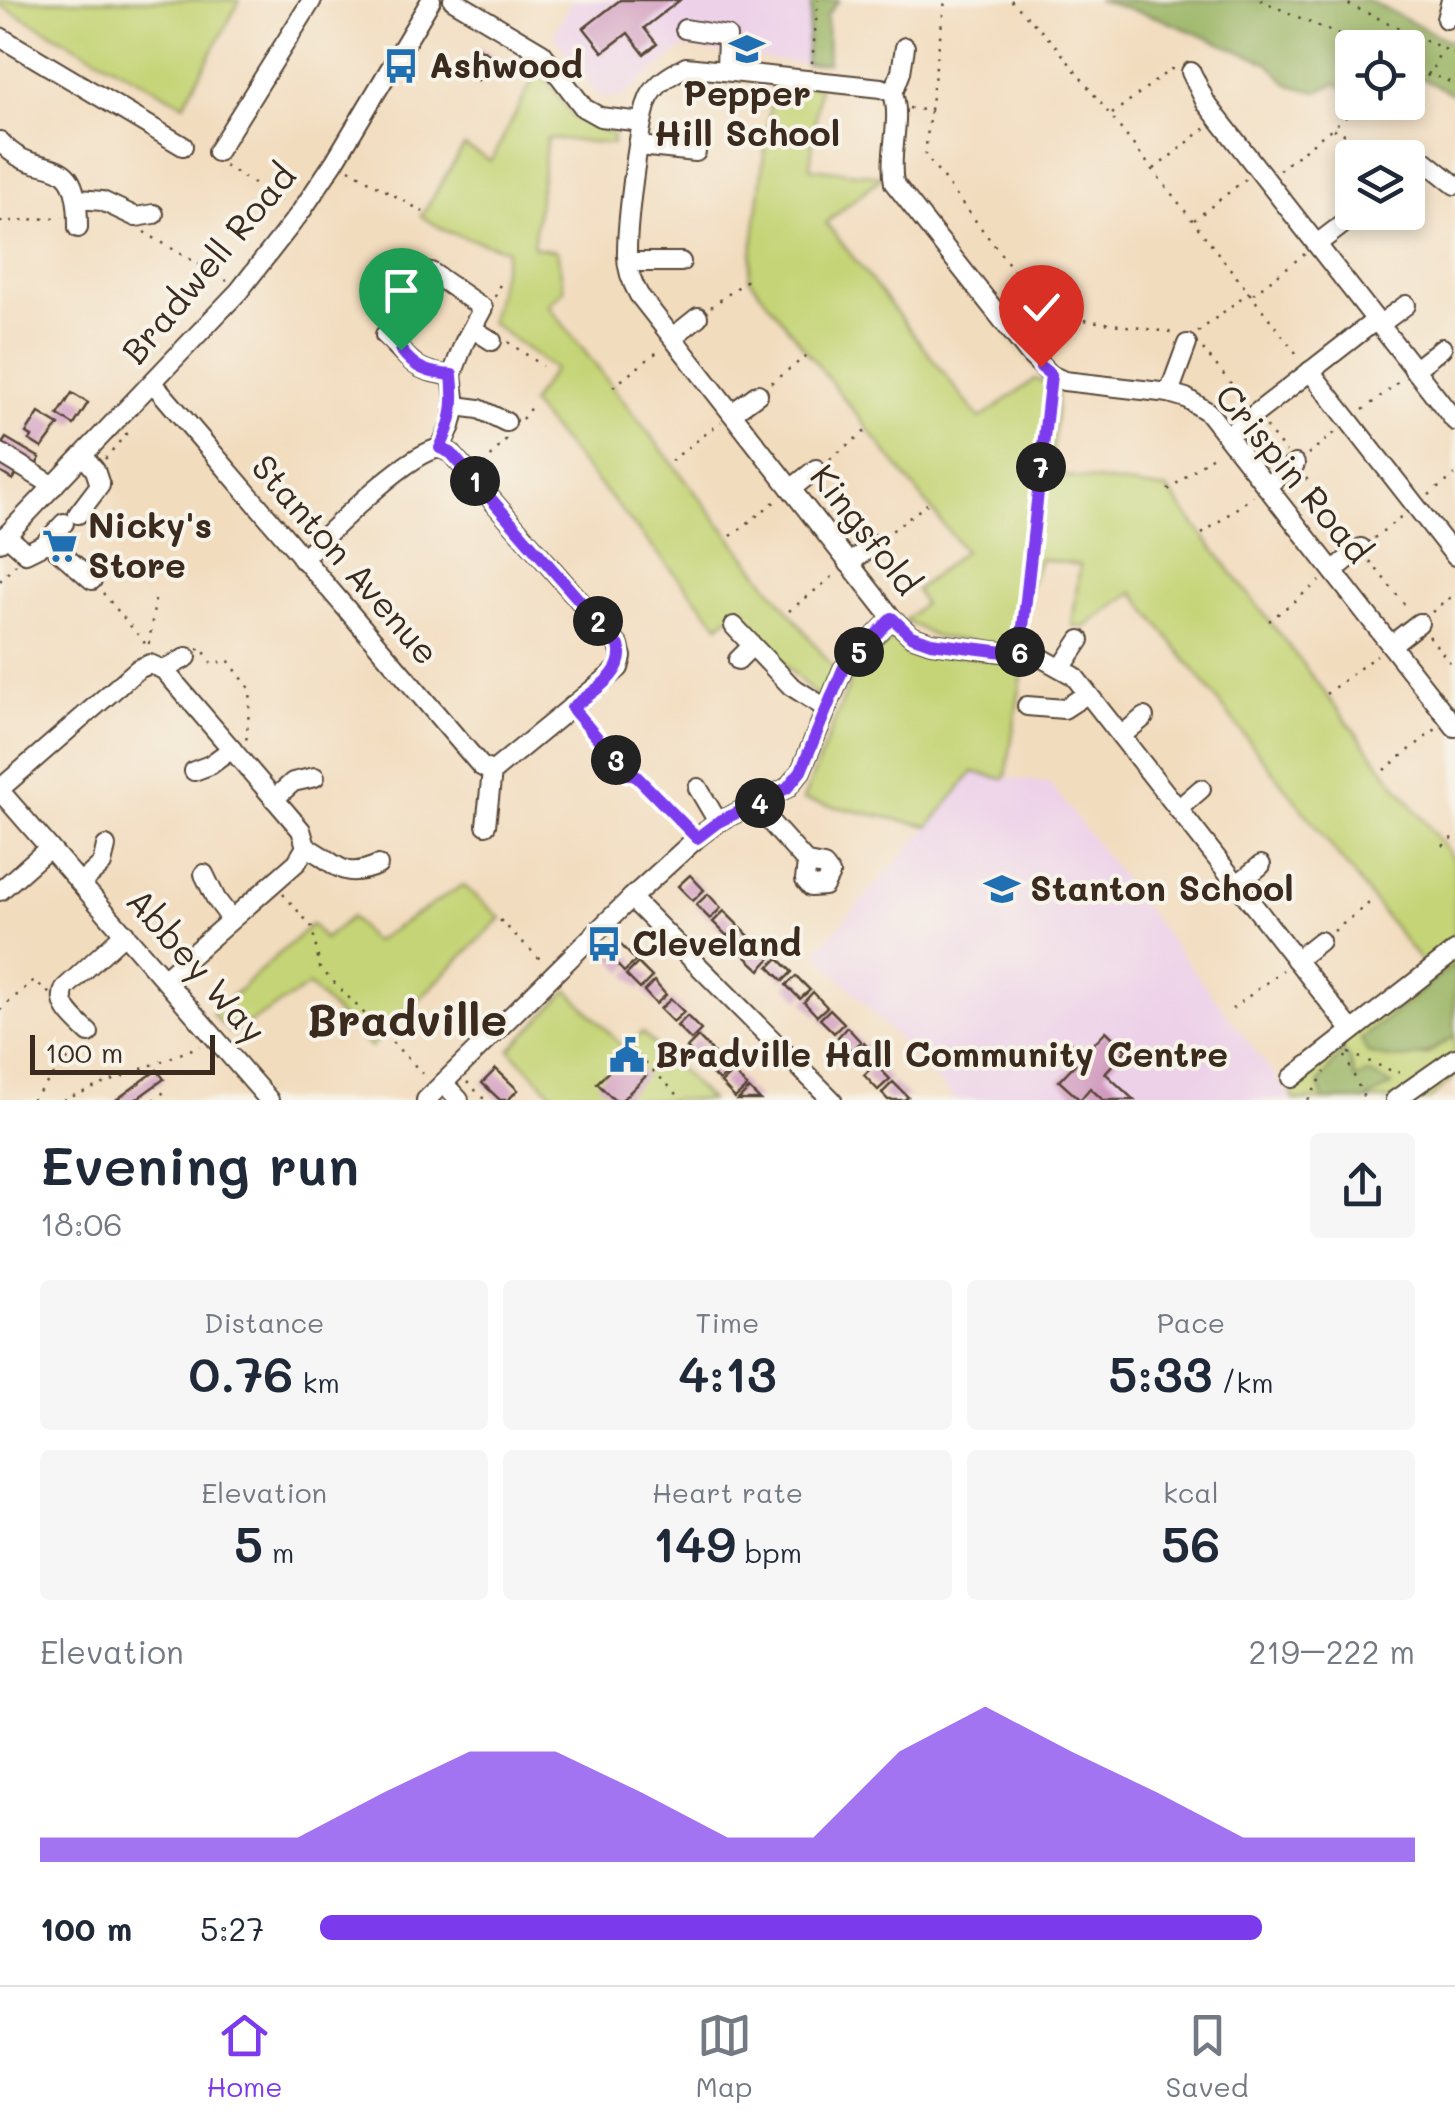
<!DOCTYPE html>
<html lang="en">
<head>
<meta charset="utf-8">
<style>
  :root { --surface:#fff; --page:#f6f6f7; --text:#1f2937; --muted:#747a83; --line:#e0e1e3; --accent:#7c3aed }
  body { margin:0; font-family:Mali,sans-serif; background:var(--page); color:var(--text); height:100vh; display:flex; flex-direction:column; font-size:38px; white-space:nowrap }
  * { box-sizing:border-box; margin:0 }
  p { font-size:32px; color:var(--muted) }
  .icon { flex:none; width:55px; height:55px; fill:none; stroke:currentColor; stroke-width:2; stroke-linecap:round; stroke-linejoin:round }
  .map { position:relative; height:1100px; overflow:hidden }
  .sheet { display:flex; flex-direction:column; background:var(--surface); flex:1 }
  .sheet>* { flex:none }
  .fabs { position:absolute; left:1335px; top:30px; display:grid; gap:20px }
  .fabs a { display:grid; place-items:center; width:90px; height:90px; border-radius:10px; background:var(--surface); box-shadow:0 5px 15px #0003; font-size:50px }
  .scale { position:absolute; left:30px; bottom:25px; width:185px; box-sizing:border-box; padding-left:10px; border:5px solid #3b2a1e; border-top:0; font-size:28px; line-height:35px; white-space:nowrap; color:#3b2a1e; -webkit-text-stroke:8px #f7f3e8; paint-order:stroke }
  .pin { position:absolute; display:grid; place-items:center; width:85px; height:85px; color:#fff; margin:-102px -42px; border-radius:50% 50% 50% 0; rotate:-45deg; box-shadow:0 0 10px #0007 }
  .pin .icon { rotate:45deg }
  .km { position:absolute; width:50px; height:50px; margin:-25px; border-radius:50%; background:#222; color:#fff; font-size:28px; line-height:50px; text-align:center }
  .round { display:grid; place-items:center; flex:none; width:105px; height:105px; border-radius:10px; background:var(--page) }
  .headline { display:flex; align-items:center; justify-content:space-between; height:170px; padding:0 40px }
  h1 { font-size:55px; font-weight:600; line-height:75px }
  .metrics { display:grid; grid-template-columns:repeat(3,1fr); gap:15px; height:170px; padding:10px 40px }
  .metrics div { display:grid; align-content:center; border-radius:10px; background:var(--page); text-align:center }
  .metrics b { font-size:50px; font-weight:600 }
  .metrics small { font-size:28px; font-weight:400 }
  .metrics p { font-size:28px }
  .chart { height:280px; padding:20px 40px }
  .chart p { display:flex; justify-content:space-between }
  .chart svg { width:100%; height:180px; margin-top:10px; fill:var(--accent); opacity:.7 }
  ul { padding:0 40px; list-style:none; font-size:32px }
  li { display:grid; grid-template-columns:160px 120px 1fr; align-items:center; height:75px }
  li i { height:25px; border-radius:12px; background:var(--accent) }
  .menu { display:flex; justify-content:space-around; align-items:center; height:140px; border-top:2px solid var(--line); background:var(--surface); font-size:28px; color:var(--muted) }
  .menu a { display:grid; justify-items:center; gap:5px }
  .menu .current { color:var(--accent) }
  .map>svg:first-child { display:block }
  .built { fill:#edd1e9 }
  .green { fill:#c5d476; stroke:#807f4a; stroke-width:2.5 }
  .forest { fill:#9cb667; stroke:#6c7042; stroke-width:2.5 }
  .building { fill:#d19bc0 }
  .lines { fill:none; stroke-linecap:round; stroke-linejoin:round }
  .minor-casing { stroke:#564536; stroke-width:22 }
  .path { stroke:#564536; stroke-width:2.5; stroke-dasharray:2.5 8; stroke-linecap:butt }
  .minor { stroke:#fff; stroke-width:18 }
  .route-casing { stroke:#fff; stroke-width:20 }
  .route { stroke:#7c3aed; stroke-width:12 }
  .labels { text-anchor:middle; stroke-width:8; stroke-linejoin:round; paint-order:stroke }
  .poi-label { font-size:35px; font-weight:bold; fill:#3b2a1e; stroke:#f7f3e8; text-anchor:start }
  .street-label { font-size:35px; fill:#3b2a1e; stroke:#f7f3e8 }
  .district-label { font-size:45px; font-weight:bold; fill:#3b2a1e; stroke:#f7f3e8 }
</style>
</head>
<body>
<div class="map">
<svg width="1455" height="1100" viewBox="0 0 1455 1100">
  <rect width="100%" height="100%" fill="#f7f3e8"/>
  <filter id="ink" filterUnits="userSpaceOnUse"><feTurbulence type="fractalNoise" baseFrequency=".01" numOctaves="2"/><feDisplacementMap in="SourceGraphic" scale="20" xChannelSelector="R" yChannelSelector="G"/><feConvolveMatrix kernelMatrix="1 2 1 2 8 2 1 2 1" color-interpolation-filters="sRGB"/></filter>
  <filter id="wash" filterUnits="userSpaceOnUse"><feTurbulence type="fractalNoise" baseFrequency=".0048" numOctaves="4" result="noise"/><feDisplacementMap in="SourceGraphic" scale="40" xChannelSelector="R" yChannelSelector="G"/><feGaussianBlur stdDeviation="2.25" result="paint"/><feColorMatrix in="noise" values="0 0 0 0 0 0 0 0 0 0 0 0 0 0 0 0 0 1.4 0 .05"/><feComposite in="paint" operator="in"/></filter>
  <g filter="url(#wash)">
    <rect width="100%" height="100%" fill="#f2dcbe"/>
    <g class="built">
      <path d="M572,0h240l-7,64 -122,-16 -63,50h-15l-12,-9 -40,-54z"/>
      <path d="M973,772l77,12 243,316h-338l-139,-148 113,-126z"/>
    </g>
    <g class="green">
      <path d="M0,0h240l-56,104 -184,-99z"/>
      <path d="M539,68l33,48 41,19v9l-66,-6 -14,109 24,4 7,39 -16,15 287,365 -17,28 -84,-85 -15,12 -189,-221 24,-35 -64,-47 17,-72 -59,-18 -27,-16 43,-70 27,15z"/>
      <path d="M773,81l46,6 -9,81 73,8 -57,47 154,196 55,-40 23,8 -7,87 117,16 287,371v83l-30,23 -292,-375 -49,36 -12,-3 8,-60 -40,-6 -21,57 -1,31 -83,-10 -30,-17 18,-16 -7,-14 48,-39 -215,-273z"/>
      <path d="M894,636l19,14 111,13 -18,114 -3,2 -30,-7 -44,54 -126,-26 52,-130z"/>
      <path d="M463,885l38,33 -130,129 -62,-61 -77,48 -20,-20 100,-90 12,15 27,-22 22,25z"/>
      <path d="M1455,951v13l-94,75 64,17 30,-20v40l-26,24h-64l25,-14 -36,-7 -4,-20 -7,-8 -24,32 5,17h-31l-1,-22z"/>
      <path d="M568,990l57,59 17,-17 68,68h-151l-49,-50z"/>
    </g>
    <g class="forest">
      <path d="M812,0h27l-12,15 1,48 -23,1z"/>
      <path d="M1097,0h270l88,44v51l-36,-18 -11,-2v-27h-56v50l-15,-15 -20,9 -28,-7 -21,-22 -109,-45z"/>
      <path d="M1455,964v72c-34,22 -48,29 -87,17l-7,-14z"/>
      <path d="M1343,1050l7,9 5,20 13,-6 24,12 -27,15h-41l-5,-17z"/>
    </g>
    <g id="blocks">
      <g class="building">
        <path d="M620,0h60l-36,28 13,16 -13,10 -16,-21 -25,19 -19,-24z"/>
        <path d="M477,47l15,9 -14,24 -15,-9z"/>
        <path d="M72,393l16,10 -14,22 -16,-10z"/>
        <path d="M39,413l20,12 -17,23 -13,-8 3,-3 -6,-4z"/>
        <path d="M6,438l34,20 -7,12 -33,-23z"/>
        <path d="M0,463l19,7 -6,10 -13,-8z"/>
        <path d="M690,875l14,15 -11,11 -15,-15z"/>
        <path d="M708,894l13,14 -11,11 -14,-14z"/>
        <path d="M724,911l14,14 -11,11 -14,-14z"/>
        <path d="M741,928l14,14 -12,12 -14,-15z"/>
        <path d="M621,945l15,16 -12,11 -15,-16z"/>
        <path d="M758,945l13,13 -11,12 -14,-13z"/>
        <path d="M778,958l14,14 -9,9 -14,-14z"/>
        <path d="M638,963l14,14 -12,12 -14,-14z"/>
        <path d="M796,976l14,14 -10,9 -14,-14z"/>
        <path d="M654,981l12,14 -10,9 -12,-13z"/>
        <path d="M813,992l14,15 -10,9 -13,-14z"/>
        <path d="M671,999l13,13 -11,10 -13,-13z"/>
        <path d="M830,1009l14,14 -10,10 -14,-14z"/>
        <path d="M687,1016l14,14 -10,10 -14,-14z"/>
        <path d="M847,1027l14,15 -9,9 -14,-14z"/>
        <path d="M1106,1031l20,19 -21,23 29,27h-31l-13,-12 -10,12 -21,-19 16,-17 -13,-11 8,-10 13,12z"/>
        <path d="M698,1037l15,15 -12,11 -14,-15z"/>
        <path d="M864,1043l14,15 -10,9 -14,-14z"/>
        <path d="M625,1055l21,21 -24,24h-8l-17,-17z"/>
        <path d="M716,1055l15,15 -12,11 -15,-15z"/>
        <path d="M875,1064l15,15 -12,11 -14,-15z"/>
        <path d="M496,1069l22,21 -10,10h-8l-18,-17z"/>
        <path d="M157,1070l7,9 -29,21h-19z"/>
        <path d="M733,1072l14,15 -12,11 -14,-15z"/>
        <path d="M893,1082l15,15 -4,3h-16l-6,-7z"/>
        <path d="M749,1089l11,11h-22z"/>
      </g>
    </g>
  </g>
  <g filter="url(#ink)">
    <use href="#blocks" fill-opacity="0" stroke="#564536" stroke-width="2.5"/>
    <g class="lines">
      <defs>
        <g id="minor">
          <path d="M453,0l89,53 42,55 16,9 42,5"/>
          <path d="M1446,19l5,-19"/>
          <path d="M685,29l42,7 -1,33"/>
          <path d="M0,37l183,109"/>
          <path d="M1191,72l15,31 249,318"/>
          <path d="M893,93l8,-21 4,-25"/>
          <path d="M0,141c38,45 79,-1 78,87"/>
          <path d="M639,146l57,6"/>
          <path d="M217,152l95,-152"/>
          <path d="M1399,152l26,9 30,24"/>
          <path d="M79,199l23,2 34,16 18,-3"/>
          <path d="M1317,244l26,-20"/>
          <path d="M628,262h53"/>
          <path d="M431,272l52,36 -19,35 -12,32 4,31 -5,20 -11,22"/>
          <path d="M1379,325l27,-20"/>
          <path d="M473,329l19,12"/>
          <path d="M385,335c26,24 28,38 67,40"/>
          <path d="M673,337l25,-20"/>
          <path d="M1414,370l28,-22"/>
          <path d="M1310,371l145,185"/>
          <path d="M153,383l328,383 11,6"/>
          <path d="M1169,393l18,-49"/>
          <path d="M456,406l23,3 27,13"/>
          <path d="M732,413l26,-19"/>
          <path d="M1227,436l149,-116"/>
          <path d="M0,453l54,33"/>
          <path d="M1266,486l29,-22"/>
          <path d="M791,489l25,-20"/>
          <path d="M78,514l22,-29 -5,-15 -12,-15"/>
          <path d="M6,535l20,18 18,-9 20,-21"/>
          <path d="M47,541l45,39"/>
          <path d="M0,542l239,-251 61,-78 35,-52 96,-161"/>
          <path d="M302,559c28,-27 103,-105 138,-111l11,5 168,193 3,11 -3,11 -127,104"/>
          <path d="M849,564l25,-20"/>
          <path d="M1333,571l28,-23"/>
          <path d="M734,626l57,60 36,23"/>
          <path d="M1391,645l28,-22"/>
          <path d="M738,660l14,-14"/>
          <path d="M1062,667l18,-27"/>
          <path d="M164,670l23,-13"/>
          <path d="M1027,706l37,3 23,-15"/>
          <path d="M1121,736l23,-19"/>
          <path d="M194,771l16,-6 22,-16"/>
          <path d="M698,788l20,34"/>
          <path d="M0,789l138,-120 12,-5 14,6 137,160 5,17 -9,15 -133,117"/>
          <path d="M0,791l269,309"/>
          <path d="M274,799l19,-17 22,-5"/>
          <path d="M762,802l10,22 35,39 17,3 6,8 -6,12 -13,1 -6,-7 2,-17"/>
          <path d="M1178,809l23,-20"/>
          <path d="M486,825l6,-53"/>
          <path d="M306,847c32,16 34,34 72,18"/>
          <path d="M204,874l12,25 15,20"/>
          <path d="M81,883l21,-19 4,-18"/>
          <path d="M1238,884l23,-19"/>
          <path d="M0,891l49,-43"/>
          <path d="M631,898l201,202"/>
          <path d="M1296,960l24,-19"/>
          <path d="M1352,1031l-278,-355 -34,-19 -109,-14 -20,-7 -19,-18 -253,-323c-8,-14 -13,-28 -12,-44 0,-27 12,-135 23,-155 9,-15 22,-22 36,-29l195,21 12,5c9,28 -5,60 1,90l136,172 21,20 13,6 105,12 17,5 22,14 247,315"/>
          <path d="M89,1033c-12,-12 -33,-27 -24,-45l60,-55"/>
          <path d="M1292,1078l163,-127"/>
          <path d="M443,1083l16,17"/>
          <path d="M426,1100l205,-202 66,-60 21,-16 69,-34 14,-17 42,-102 49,-51"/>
          <path d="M1395,1100l60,-42"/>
        </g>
      </defs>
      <use href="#minor" class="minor-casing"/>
      <g class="path">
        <path d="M1011,0l45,46 244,312"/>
        <path d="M1260,0l108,48"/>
        <path d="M1339,0l116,54"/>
        <path d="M812,63l6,-63"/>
        <path d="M1408,65l47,19"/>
        <path d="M1408,85c21,-3 26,-17 33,-36"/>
        <path d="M909,108l21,3 -5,44 123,160 128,18"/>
        <path d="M930,110l15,-110"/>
        <path d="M1112,114l59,-45 7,1"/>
        <path d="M1333,129l52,23"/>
        <path d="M225,166l61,38"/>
        <path d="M349,169l74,43"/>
        <path d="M1154,169l53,-42"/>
        <path d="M1279,170l86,-68"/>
        <path d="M1194,220l53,-42"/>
        <path d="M0,222l63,-5"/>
        <path d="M144,232l83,49"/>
        <path d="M1253,294l53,-41"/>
        <path d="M495,297l5,-13"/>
        <path d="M711,307l39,-29"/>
        <path d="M1198,332l51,-40"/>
        <path d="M508,342l35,24"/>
        <path d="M1203,349l42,52"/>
        <path d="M771,383l38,-29"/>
        <path d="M613,387l48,-38"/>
        <path d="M1363,410l41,-32"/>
        <path d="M522,419l10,-13"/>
        <path d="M1266,427l20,25"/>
        <path d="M1308,454l29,-23"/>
        <path d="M105,459l27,-32"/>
        <path d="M830,459l38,-30"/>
        <path d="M671,461l50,-39"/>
        <path d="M484,465l24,-28"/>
        <path d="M1306,478l44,57"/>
        <path d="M1168,490l50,-38"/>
        <path d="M1429,495l26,-20"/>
        <path d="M1202,534l51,-38"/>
        <path d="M731,536l47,-37"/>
        <path d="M884,537l43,-33"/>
        <path d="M1374,538l29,-23"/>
        <path d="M1370,561l39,49"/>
        <path d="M0,581l16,-17"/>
        <path d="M103,593l46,55"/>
        <path d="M789,611l47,-37"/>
        <path d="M1432,612l23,-18"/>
        <path d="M1269,621l51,-40"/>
        <path d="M1429,636l26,33"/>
        <path d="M1021,641l28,-250"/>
        <path d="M149,644l6,-44"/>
        <path d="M198,650l3,-3 11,17 16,-4 23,30 -5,53"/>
        <path d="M1326,694l51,-39"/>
        <path d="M580,717l48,57h6l54,54"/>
        <path d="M1384,770l52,-41"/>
        <path d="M1443,846l12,-10"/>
        <path d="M283,894l29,33 8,41 106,109"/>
        <path d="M500,920l43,42"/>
        <path d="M1334,931l39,-31"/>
        <path d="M1232,1009l51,-39"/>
        <path d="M0,1010l34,-30 16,14"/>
        <path d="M628,1038l2,10 53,52"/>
        <path d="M1349,1053l48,20 7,-4"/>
        <path d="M1345,1056l20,44"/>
        <path d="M467,1082l18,18"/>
        <path d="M32,1100l48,-55"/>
        <path d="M63,1100l137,-54"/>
        <path d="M153,1100l17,-12"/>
        <path d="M1308,1100l17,-28"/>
      </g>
      <use href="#minor" class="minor"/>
    </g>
  </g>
  <g class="lines" filter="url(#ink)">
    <defs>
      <path id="route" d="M401,350c14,19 27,23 51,25 3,29 1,46 -12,73l11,5 168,193c8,28 -28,46 -47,62l56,66h6l63,64 21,-16 69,-34 14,-17 42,-102 49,-51 19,18 20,7 89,11 31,-279 -10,-8"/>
    </defs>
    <use href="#route" class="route-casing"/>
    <use href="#route" class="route"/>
  </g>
  <defs>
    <symbol id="school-bare" viewBox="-9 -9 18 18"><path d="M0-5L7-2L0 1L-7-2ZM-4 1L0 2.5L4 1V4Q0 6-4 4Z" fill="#1f6fb2" stroke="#f7f3e8" stroke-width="2.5" paint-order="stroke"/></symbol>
    <symbol id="bus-bare" viewBox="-9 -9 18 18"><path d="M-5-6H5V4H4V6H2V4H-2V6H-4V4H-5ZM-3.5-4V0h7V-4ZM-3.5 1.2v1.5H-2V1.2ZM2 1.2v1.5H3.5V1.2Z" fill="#1f6fb2" stroke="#f7f3e8" stroke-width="2.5" paint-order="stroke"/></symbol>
    <symbol id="supermarket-bare" viewBox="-9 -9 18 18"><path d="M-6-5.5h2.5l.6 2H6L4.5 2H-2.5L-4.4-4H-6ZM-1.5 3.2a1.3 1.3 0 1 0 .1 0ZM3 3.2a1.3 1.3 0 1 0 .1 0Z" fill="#1f6fb2" stroke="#f7f3e8" stroke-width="2.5" paint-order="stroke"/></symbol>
    <symbol id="civic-bare" viewBox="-9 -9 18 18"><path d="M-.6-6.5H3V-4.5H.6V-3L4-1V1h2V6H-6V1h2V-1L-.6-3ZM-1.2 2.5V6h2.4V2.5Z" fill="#1f6fb2" stroke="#f7f3e8" stroke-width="2.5" paint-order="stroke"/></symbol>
  </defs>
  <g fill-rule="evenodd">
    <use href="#school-bare" x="722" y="24" width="50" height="50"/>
    <use href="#bus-bare" x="376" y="41" width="50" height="50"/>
    <use href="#supermarket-bare" x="35" y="521" width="50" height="50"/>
    <use href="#school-bare" x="977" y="864" width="50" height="50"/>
    <use href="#bus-bare" x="579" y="919" width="50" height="50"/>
    <use href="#civic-bare" x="602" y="1030" width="50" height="50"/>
  </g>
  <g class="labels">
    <g class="poi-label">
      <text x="429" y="78">Ashwood</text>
      <text x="747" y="106" text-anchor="middle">Pepper<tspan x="747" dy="40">Hill School</tspan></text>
      <text x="88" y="538">Nicky's<tspan x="88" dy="40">Store</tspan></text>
      <text x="1030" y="901">Stanton School</text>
      <text x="632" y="956">Cleveland</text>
      <text x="655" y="1067">Bradville Hall Community Centre</text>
    </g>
    <g class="street-label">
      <text transform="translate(209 264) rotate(-50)" y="12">Bradwell Road</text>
      <text transform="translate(1293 474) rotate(50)" y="12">Crispin Road</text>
      <text transform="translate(865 530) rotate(52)" y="12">Kingsfold</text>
      <text transform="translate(345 560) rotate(49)" y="12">Stanton Avenue</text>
      <text transform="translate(196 966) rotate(49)" y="12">Abbey Way</text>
    </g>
    <g class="district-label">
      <text x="407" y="1036">Bradville</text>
    </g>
  </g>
</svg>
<div class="fabs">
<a><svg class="icon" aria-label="locate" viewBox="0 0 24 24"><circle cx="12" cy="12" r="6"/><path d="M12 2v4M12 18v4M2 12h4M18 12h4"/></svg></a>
<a><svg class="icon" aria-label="layers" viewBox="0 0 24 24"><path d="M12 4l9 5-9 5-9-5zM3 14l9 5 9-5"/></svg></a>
</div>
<div class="scale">100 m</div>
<div class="pin" style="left:401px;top:350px;background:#1e9e55"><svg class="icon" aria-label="arrive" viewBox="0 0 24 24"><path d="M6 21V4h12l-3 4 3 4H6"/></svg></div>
<div class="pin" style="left:1041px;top:367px;background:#d93025"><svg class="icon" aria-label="check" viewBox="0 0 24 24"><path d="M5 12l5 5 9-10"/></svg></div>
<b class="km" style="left:475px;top:481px">1</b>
<b class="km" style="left:598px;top:621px">2</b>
<b class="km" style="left:616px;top:760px">3</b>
<b class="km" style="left:760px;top:803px">4</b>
<b class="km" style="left:859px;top:652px">5</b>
<b class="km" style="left:1020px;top:652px">6</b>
<b class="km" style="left:1041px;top:467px">7</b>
</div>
<section class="sheet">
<div class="headline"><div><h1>Evening run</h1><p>18:06</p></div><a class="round"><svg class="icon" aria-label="share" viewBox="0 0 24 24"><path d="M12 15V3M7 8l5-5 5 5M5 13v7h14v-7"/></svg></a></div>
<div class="metrics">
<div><p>Distance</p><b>0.76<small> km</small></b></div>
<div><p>Time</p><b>4:13</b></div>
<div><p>Pace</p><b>5:33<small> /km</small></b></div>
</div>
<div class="metrics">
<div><p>Elevation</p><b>5<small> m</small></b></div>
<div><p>Heart rate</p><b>149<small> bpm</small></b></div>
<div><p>kcal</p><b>56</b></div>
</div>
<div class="chart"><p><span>Elevation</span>219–222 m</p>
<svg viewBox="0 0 160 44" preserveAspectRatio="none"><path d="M0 44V38L10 38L20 38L30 38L40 27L50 17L60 17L70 27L80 38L90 38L100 17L110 6L120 17L130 27L140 38L150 38L160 38V44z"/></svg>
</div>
<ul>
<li><b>100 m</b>5:27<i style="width:86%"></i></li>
</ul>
</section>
<nav class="menu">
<a class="current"><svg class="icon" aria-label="home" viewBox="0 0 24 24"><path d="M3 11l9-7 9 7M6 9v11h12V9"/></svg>Home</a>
<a><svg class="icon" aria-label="map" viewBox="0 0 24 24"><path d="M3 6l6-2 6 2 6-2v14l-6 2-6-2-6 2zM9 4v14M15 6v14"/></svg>Map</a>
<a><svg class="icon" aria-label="saved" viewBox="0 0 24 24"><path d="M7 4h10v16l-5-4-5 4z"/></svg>Saved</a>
</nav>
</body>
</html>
